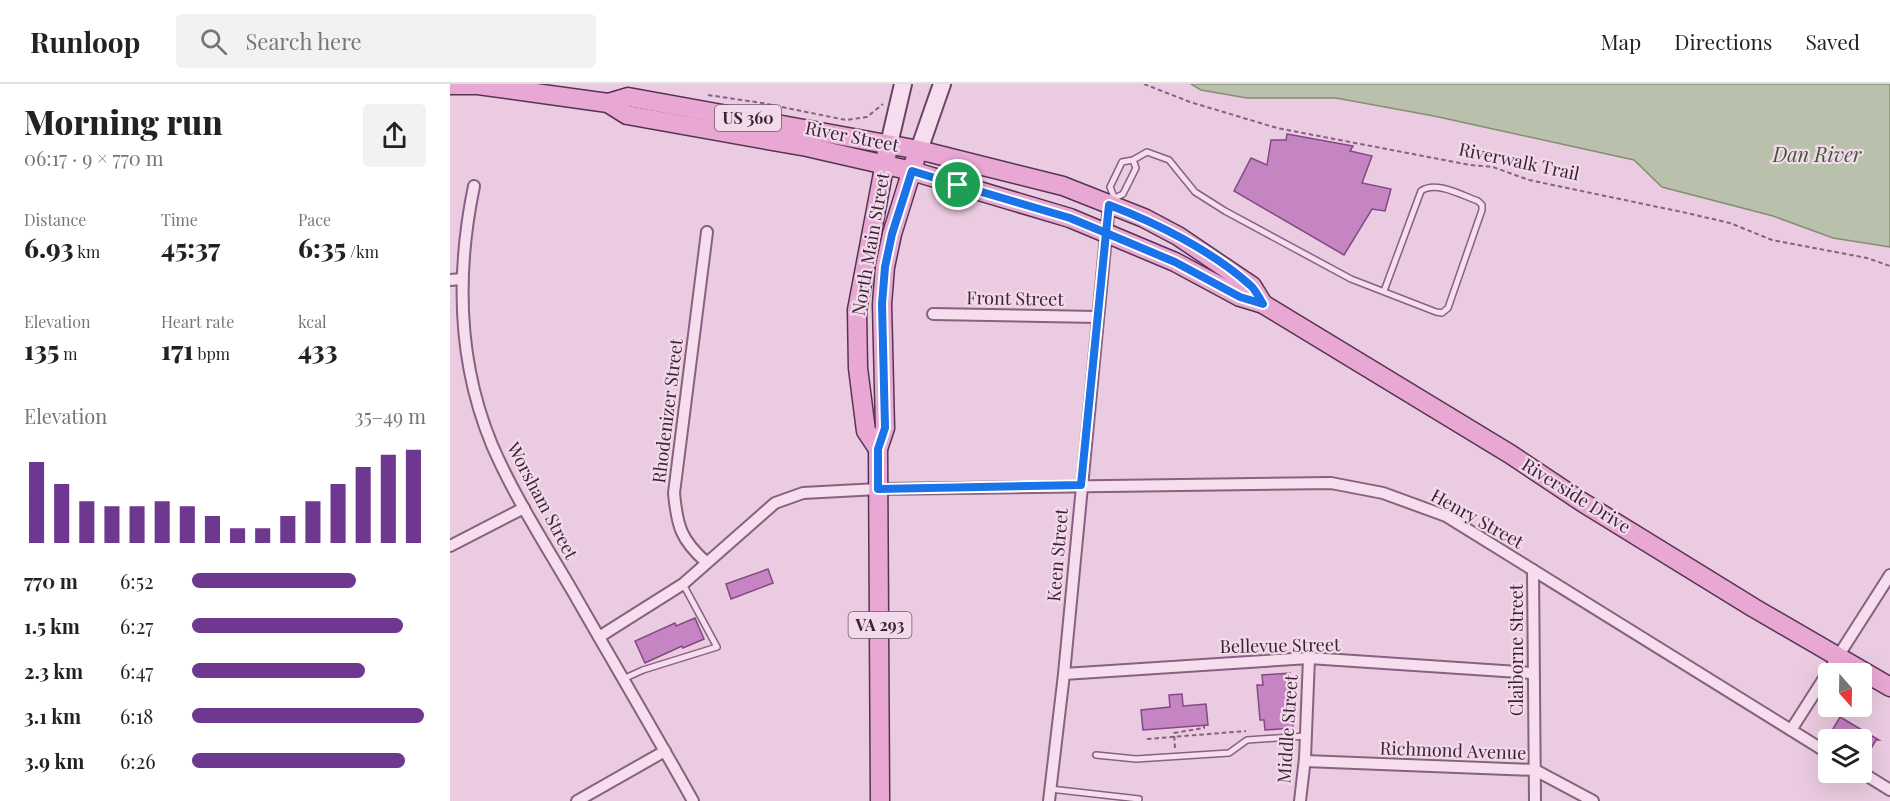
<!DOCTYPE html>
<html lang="en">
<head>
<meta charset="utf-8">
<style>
  :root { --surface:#fff; --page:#f2f2f2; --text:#222; --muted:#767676; --line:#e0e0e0; --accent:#6e3790 }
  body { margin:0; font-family:"Playfair Display",serif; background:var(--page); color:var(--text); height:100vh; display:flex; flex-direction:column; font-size:22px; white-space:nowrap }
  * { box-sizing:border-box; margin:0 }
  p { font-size:20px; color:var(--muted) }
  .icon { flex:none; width:33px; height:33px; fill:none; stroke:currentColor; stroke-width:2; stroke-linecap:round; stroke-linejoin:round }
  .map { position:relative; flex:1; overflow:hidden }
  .drawer { display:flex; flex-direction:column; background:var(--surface); width:450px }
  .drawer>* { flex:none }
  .needle { width:39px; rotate:160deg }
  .tools { position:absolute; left:1368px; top:579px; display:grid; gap:12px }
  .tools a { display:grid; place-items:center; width:54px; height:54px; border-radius:6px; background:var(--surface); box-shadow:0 6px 24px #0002; font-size:30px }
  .pin { position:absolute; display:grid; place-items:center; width:51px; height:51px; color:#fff; margin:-26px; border:3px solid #fff; border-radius:50%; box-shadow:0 2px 6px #0007 }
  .round { display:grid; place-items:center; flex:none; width:63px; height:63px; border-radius:6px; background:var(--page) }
  .summary { display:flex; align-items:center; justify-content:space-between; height:102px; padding:0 24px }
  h1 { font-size:33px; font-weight:800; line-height:45px }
  .figures { display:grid; grid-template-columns:repeat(3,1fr); gap:9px; height:102px; padding:6px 24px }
  .figures div { display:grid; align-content:center }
  .figures b { font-size:26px; font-weight:800 }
  .figures small { font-size:16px; font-weight:400 }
  .figures p { font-size:16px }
  .chart { height:168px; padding:12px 24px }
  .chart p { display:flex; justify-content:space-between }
  .chart svg { width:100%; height:108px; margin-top:6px; stroke:var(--accent); stroke-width:6 }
  ul { padding:0 24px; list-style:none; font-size:20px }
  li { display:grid; grid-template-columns:96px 72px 1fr; align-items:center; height:45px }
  li i { height:15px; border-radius:8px; background:var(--accent) }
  header { display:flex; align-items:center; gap:36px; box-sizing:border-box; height:84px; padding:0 30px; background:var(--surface); border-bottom:2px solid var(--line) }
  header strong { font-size:28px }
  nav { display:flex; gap:33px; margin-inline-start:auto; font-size:21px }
  .search { width:420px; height:54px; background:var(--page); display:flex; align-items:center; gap:15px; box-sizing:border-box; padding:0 21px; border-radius:6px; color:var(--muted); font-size:22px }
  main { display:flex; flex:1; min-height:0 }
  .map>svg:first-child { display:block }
  .water { fill:#b9c0ab; stroke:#848e72; stroke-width:1.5 }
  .building { fill:#c585c2; stroke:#834982; stroke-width:1.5 }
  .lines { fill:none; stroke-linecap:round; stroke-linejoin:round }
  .service-casing { stroke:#876180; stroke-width:8 }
  .minor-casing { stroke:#876180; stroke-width:14 }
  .secondary-casing { stroke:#694464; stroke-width:20 }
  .primary-casing { stroke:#553452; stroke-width:21 }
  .path { stroke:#876180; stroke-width:2; stroke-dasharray:4.5 3; stroke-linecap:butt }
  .service { stroke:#f6deee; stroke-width:5 }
  .minor { stroke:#f6deee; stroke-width:10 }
  .secondary { stroke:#f6deee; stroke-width:16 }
  .primary { stroke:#e9a8d4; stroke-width:18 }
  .route-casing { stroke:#fff; stroke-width:12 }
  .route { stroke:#1a73e8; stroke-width:8 }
  .labels { text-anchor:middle; stroke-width:4.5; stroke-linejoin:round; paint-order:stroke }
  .shield { fill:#f3daeb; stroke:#715a6c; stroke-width:1.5 }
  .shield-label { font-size:16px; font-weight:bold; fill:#392336 }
  .street-label { font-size:18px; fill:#392336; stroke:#f3daeb }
  .water-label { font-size:20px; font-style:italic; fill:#435734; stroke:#f3daeb }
</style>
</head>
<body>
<header>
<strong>Runloop</strong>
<div class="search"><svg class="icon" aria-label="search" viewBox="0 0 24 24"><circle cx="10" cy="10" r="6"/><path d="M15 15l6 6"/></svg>Search here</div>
<nav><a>Map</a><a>Directions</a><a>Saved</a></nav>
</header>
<main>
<section class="drawer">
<div class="summary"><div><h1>Morning run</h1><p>06:17 · 9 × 770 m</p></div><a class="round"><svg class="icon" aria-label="share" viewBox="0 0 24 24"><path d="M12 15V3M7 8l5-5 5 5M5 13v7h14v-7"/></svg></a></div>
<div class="figures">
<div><p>Distance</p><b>6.93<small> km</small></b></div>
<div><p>Time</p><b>45:37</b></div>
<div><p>Pace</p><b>6:35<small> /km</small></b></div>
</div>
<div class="figures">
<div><p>Elevation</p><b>135<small> m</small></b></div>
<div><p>Heart rate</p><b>171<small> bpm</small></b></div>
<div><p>kcal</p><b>433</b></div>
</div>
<div class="chart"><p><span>Elevation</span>35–49 m</p>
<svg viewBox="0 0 160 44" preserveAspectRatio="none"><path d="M5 44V11M15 44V20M25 44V27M35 44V29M45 44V29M55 44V27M65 44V29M75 44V33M85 44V38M95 44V38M105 44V33M115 44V27M125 44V20M135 44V13M145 44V8M155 44V6"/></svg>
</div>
<ul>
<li><b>770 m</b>6:52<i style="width:70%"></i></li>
<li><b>1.5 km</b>6:27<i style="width:90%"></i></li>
<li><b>2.3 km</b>6:47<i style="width:74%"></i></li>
<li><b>3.1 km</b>6:18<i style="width:99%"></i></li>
<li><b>3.9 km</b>6:26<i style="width:91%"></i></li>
</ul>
</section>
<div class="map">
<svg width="1440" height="717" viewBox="0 0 1440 717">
  <rect width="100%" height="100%" fill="#ebcbe1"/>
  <path class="water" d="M741,0h699v163l-57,-9 -60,-22 -111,-29 -28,-27 -200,-44 -98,-18h-89l-46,-8z"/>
  <g class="building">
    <path d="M837,50l66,12 -3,5 22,5 -10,27 29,6 -6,22 -13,-2 -28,46 -110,-64 17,-33 16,7 4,-25h15z"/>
    <path d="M318,485l5,14 -42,16 -5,-15z"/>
    <path d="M245,534l9,21 -21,9 -1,-2 -37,17 -10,-22 40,-18 1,3z"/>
    <path d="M840,589l3,55 -28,2 -1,-10h-4l-3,-35h6l-1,-10z"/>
    <path d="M732,610l1,12 23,-2 2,21 -65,5 -2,-20 29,-3 -1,-12z"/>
    <path d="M1390,633l39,23h-3l-14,24v-24h-23l-9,-6z"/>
  </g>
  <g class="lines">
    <defs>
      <g id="service">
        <path d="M664,113l-4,-10 12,-25 11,-2 14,-8 22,8 26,32 30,19 126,68 85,33 6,1 6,-5 34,-98v-5l-4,-4c-15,-5 -42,-21 -57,-10l-37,100"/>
        <path d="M663,115l10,-5 13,-26 -3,-8"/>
        <path d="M173,595l20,-9 74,-23 -34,-63"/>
        <path d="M646,671l40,4 93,-6 18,-13 59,-4"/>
        <path d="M600,705l89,10 -1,2"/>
      </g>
      <g id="minor">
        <path d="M24,102c-18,87 -16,177 18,259 22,51 53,99 81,147 40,70 81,139 120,209"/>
        <path d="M0,196l12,-1"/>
        <path d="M483,230l164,3"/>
        <path d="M0,462l74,-38"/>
        <path d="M256,478c-25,-22 -29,-36 -32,-69l33,-261"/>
        <path d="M1083,486l2,231"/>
        <path d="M149,553l84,-53 92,-81 28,-10 75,-4 453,-6 52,10 63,23 382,237"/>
        <path d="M614,590l245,-16 224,15"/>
        <path d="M1341,646l99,-155"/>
        <path d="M855,677l230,9 58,31"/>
        <path d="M1411,688l29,18"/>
        <path d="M127,717l88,-50"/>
        <path d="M599,717l15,-127 45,-469"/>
        <path d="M850,717l5,-43 4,-100"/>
      </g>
      <g id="secondary">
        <path d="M439,60l14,-60"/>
        <path d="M469,66l23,-66"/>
      </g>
      <g id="primary">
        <path d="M0,1h28l130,18 19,12 180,32 105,24 158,47 105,44 65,35 23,7 247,150 72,48 172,106 136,79"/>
        <path d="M158,19l20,-6 291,53 144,36 81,32 34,18 74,50 11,18"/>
        <path d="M428,365l-12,-18 -8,-63 -1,-58 30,-158"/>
        <path d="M430,717l-2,-352 7,-21 -3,-124 3,-37 7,-33 23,-74"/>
      </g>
    </defs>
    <use href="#service" class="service-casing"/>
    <use href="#minor" class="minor-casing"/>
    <use href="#secondary" class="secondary-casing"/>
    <use href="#primary" class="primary-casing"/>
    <g class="path">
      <path d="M694,0l46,18 87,26 193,37 23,2 36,13 153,32 48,11 42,17 95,18 23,8"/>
      <path d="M258,11l54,8 84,17 21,-3 16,-13"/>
      <path d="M697,655l99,-8"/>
      <path d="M725,664l-1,-15 30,-5v-2"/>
    </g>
    <use href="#service" class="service"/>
    <use href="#minor" class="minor"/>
    <use href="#secondary" class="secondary"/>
    <use href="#primary" class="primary"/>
  </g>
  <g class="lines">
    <defs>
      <path id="route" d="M508,101l-46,-14 -20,63 -7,33 -3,37 3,124 -7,21v40l203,-4 25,-252 69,29 65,35 23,7c-4,-6 -7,-14 -13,-19 -38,-34 -93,-62 -141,-80l-3,28 -36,-15 -112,-33"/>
    </defs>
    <use href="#route" class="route-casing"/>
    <use href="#route" class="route"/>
  </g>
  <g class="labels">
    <g class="shield">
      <rect x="265" y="21" width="66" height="26" rx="4.5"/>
      <rect x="398.5" y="528" width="63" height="26" rx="4.5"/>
    </g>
    <g class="shield-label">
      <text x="298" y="40">US 360</text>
      <text x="430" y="547">VA 293</text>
    </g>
    <g class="street-label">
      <text transform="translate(402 53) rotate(11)" y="6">River Street</text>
      <text transform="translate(1069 78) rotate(12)" y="6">Riverwalk Trail</text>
      <text transform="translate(421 160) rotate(-80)" y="6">North Main Street</text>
      <text transform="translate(565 215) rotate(1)" y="6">Front Street</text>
      <text transform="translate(218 327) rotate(-83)" y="6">Rhodenizer Street</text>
      <text transform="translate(1126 412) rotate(32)" y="6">Riverside Drive</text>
      <text transform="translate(92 417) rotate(62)" y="6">Worsham Street</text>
      <text transform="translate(1027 435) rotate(29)" y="6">Henry Street</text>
      <text transform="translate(608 471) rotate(-85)" y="6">Keen Street</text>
      <text transform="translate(830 562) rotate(-1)" y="6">Bellevue Street</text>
      <text transform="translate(1067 566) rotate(-90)" y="6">Claiborne Street</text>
      <text transform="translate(838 645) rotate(-86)" y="6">Middle Street</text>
      <text transform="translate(1003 667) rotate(2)" y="6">Richmond Avenue</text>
    </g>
    <g class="water-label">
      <text x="1367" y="78">Dan River</text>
    </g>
  </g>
</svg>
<div class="tools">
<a><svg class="needle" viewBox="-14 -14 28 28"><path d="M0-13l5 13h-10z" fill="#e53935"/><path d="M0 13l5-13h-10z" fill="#767676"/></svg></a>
<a><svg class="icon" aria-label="layers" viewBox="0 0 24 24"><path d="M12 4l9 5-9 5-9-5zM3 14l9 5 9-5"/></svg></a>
</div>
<div class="pin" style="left:508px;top:101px;background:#1e9e55"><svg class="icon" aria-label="arrive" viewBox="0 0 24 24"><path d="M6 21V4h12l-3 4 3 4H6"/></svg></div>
</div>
</main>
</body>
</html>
